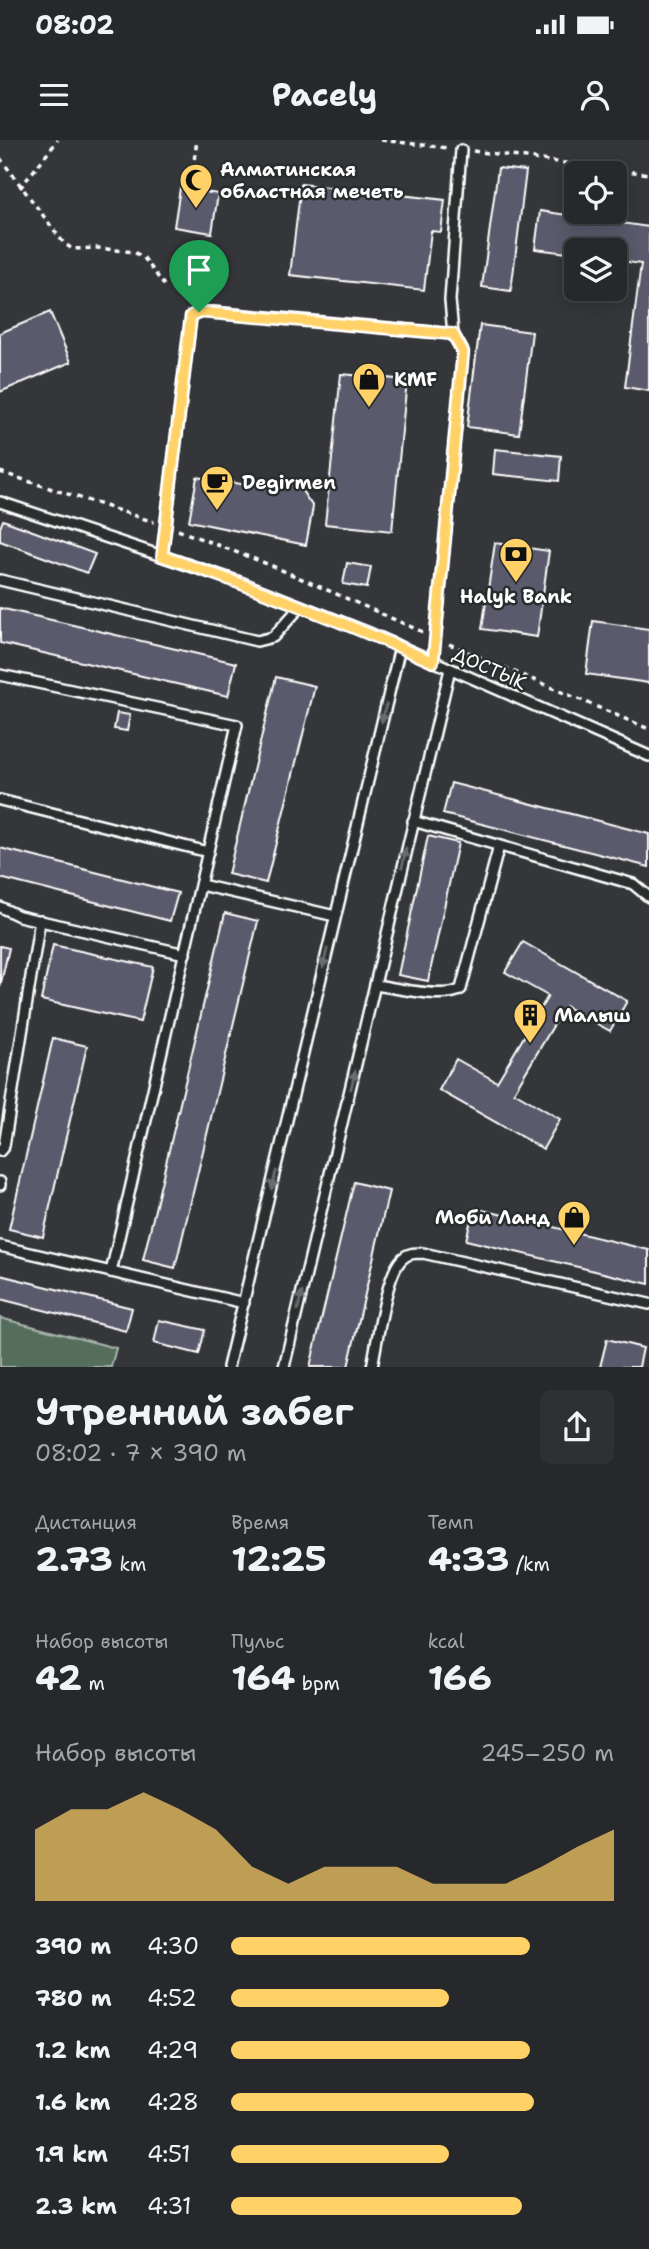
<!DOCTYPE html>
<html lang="ru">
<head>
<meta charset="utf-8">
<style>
  :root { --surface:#27282c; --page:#2f3034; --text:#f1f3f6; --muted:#a4a6a9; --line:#434448; --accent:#ffd166 }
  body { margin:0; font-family:"Shantell Sans",sans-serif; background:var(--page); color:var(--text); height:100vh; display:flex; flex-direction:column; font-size:26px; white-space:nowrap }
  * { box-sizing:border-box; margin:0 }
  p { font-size:23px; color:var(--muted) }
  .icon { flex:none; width:38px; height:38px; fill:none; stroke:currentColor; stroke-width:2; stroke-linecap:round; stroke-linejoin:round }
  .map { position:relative; height:1227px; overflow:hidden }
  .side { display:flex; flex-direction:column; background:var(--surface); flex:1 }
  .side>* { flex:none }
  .tools { position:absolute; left:564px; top:21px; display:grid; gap:14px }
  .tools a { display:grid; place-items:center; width:63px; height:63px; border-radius:10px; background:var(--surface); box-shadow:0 4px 18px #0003,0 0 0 2px var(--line); font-size:35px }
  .pin { position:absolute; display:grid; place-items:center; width:60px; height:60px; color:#fff; margin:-72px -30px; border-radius:50% 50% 50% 0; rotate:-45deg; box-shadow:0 0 7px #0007 }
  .pin .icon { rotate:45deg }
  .round { display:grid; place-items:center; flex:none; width:74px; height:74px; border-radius:10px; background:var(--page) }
  .head { display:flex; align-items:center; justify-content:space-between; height:119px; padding:0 35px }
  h1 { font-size:38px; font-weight:700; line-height:52px }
  .stats { display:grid; grid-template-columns:repeat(3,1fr); gap:10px; height:119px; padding:7px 35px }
  .stats div { display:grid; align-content:center }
  .stats b { font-size:35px; font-weight:700 }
  .stats small { font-size:19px; font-weight:400 }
  .stats p { font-size:19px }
  .chart { height:196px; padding:14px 35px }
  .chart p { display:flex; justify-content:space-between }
  .chart svg { width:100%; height:126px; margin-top:7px; fill:var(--accent); opacity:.7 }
  ul { padding:0 35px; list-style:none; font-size:23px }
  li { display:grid; grid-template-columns:112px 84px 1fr; align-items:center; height:52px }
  li i { height:18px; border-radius:9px; background:var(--accent) }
  .status { display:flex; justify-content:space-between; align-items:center; height:49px; padding:0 35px; background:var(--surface); direction:ltr }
  .status svg { height:19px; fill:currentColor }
  header { display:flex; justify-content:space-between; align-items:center; height:91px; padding:0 35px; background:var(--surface); font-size:32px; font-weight:700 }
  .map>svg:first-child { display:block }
  .green { fill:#556e5c; stroke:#aab6ae; stroke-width:2 }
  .building { fill:#5a5a6c; stroke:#fff; stroke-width:2 }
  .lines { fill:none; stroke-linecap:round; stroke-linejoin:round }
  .lane-casing { stroke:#fff; stroke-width:14 }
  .path { stroke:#fff; stroke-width:3.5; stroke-dasharray:5 5; stroke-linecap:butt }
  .lane { stroke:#2a2d2e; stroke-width:9 }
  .oneway { fill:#6a6c6d }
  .route-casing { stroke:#fff; stroke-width:14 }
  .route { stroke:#ffd166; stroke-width:9 }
  .labels { text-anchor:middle; stroke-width:5; stroke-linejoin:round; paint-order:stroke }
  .poi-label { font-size:19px; font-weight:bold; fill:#fff; stroke:#2a2d2e; text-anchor:start }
  .street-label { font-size:19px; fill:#fff; stroke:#2a2d2e }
</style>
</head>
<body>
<div class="status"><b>08:02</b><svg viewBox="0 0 49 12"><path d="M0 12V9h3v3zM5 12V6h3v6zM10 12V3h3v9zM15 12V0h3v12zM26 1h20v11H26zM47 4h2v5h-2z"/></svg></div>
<header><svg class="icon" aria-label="menu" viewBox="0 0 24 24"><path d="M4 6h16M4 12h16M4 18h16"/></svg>Pacely<svg class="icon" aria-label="person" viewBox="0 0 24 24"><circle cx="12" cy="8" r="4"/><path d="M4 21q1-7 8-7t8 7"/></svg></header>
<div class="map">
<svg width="649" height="1227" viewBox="0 0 649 1227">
  <rect width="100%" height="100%" fill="#34363a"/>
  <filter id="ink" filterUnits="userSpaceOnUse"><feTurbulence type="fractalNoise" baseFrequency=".0143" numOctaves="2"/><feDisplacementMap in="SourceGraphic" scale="14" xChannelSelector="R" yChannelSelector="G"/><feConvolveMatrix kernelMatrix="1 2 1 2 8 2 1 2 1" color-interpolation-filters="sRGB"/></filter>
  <g filter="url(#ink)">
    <path class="green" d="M0,1178l116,30 -5,19h-111z"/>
    <g class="building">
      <path d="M498,28l28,3 -15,120 -29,-4z"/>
      <path d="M301,44l144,16 -4,32 -10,-1 -7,59 -134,-15z"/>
      <path d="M180,48l38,6 -6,39 -38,-6z"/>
      <path d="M540,71l109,16v164l-24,-4 16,-123 -27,-4v-10h-38v4l-41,-5z"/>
      <path d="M50,172l21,50 -71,30v-59z"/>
      <path d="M480,185l52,7 -13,102 -52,-7z"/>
      <path d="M341,234l66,6 -15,151 -67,-7z"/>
      <path d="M495,309l66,7 -2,25 -66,-7z"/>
      <path d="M197,337l75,12 3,-9 19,4 8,7 11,16 -7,38 -117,-24z"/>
      <path d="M3,380l92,34 -8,19 -87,-32v-13z"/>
      <path d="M495,403l54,8 -12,86 -55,-8z"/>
      <path d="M347,423l24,4 -4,21 -24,-4z"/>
      <path d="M0,468l236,55 -8,33 -228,-53z"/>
      <path d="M593,481l56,8v54l-63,-9z"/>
      <path d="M276,537l39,9 -49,197 -38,-9z"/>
      <path d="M117,573l13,2 -3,16 -13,-2z"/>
      <path d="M451,643l198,51v33l-206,-53z"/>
      <path d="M428,696l30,7 -30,138 -30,-6z"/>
      <path d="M0,708l178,45 -8,28 -170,-43z"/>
      <path d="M225,773l33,8 -83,347 -32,-8z"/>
      <path d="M523,802l104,59 -17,30 -45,-25 -51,86 46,27 -17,30 -104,-59 17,-31 41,23 51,-86 -43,-24z"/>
      <path d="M53,805l100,22 -13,55 -99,-22z"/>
      <path d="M0,806l9,2 -9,39z"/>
      <path d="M53,898l34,8 -44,191 -34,-8z"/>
      <path d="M354,1042l35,9 -41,176h-38z"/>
      <path d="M474,1068l175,42v34l-183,-44z"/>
      <path d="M0,1135l132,33 -6,23 -126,-32z"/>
      <path d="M159,1180l46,10 -6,24 -45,-11z"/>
      <path d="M607,1199l36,9 -4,19h-39z"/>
    </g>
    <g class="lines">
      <defs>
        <g id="lane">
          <path d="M0,362l243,81 124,49 282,124"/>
          <path d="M162,416l29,-240 8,-4h14l240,22"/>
          <path d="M0,440l257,61 16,-4 28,-31"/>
          <path d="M433,522l30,-310 -10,-18 -3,-34 11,-150"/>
          <path d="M0,535l237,50 -126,547"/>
          <path d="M0,660l208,52"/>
          <path d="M413,681l220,63 16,13"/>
          <path d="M201,745l134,31"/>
          <path d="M0,767l19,9 166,38"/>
          <path d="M376,845c19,3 71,15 85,4l38,-143"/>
          <path d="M0,1011l4,-5 36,-226"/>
          <path d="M0,1042v3"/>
          <path d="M0,1106l244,57"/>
          <path d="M228,1227l172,-720"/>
          <path d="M284,1227l166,-698"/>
          <path d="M372,1227c5,-24 14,-93 30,-108 6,-6 12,-6 21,-6l226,51"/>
        </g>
      </defs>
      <use href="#lane" class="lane-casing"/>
      <g class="path">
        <path d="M381,0l67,8"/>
        <path d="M473,11l176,23"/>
        <path d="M0,18l63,84 9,7 26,-1 36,4 10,6 20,27"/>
        <path d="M193,29l4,-29"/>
        <path d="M20,48l38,-48"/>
        <path d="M0,332l154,50"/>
        <path d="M178,390l92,35 153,67"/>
        <path d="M449,504l200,85"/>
      </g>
      <use href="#lane" class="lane"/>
    </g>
    <defs><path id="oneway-solid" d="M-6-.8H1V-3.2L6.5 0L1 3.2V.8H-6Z" transform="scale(1.75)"/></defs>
    <g class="oneway">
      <use href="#oneway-solid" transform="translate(384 573) rotate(104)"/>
      <use href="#oneway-solid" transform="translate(404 718) rotate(-78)"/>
      <use href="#oneway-solid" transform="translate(325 818) rotate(103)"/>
      <use href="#oneway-solid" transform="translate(353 940) rotate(-76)"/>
      <use href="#oneway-solid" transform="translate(274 1040) rotate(104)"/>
      <use href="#oneway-solid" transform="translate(300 1161) rotate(-76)"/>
    </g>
  </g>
  <g class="lines" filter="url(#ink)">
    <defs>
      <path id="route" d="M199,172l254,22 10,18 -30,310c-89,-40 -179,-75 -271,-106l29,-240z"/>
    </defs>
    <use href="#route" class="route-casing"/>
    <use href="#route" class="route"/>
  </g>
  <defs>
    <symbol id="mosque-pin" viewBox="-11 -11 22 30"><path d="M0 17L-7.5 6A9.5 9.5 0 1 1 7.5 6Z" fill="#ffd166" stroke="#2a2d2e"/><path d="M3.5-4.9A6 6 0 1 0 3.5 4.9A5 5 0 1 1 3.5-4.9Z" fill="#111"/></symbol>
    <symbol id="shop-pin" viewBox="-11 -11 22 30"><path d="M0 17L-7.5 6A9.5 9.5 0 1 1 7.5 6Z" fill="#ffd166" stroke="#2a2d2e"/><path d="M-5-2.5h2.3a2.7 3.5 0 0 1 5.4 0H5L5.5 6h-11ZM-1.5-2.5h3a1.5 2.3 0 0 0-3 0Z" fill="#111"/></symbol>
    <symbol id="cafe-pin" viewBox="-11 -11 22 30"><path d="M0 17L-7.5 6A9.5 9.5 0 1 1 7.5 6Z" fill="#ffd166" stroke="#2a2d2e"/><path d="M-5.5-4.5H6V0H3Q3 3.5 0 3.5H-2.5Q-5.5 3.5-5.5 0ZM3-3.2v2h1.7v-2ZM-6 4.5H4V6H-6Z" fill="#111"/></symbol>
    <symbol id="bank-pin" viewBox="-11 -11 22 30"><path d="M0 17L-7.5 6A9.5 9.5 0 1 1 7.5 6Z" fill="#ffd166" stroke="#2a2d2e"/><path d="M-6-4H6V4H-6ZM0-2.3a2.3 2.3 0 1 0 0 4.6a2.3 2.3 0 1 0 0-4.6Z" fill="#111"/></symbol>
    <symbol id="building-pin" viewBox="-11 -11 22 30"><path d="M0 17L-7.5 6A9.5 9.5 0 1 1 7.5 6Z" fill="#ffd166" stroke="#2a2d2e"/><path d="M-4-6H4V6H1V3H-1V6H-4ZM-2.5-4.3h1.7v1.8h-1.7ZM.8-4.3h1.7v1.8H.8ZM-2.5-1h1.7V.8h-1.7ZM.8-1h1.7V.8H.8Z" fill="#111"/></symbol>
  </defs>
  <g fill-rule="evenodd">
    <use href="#mosque-pin" x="177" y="21" width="38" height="52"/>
    <use href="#shop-pin" x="350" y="220" width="38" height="52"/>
    <use href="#cafe-pin" x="198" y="323" width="38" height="52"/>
    <use href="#bank-pin" x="497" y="395" width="38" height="52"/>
    <use href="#building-pin" x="511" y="856" width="38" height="52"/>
    <use href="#shop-pin" x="555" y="1058" width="38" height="52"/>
  </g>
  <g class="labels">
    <g class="poi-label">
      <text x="220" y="36">Алматинская<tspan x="220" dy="22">областная мечеть</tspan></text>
      <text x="394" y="246">KMF</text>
      <text x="242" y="349">Degirmen</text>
      <text x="516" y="463" text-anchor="middle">Halyk Bank</text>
      <text x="554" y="882">Малыш</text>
      <text x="550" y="1084" text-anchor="end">Моби Ланд</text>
    </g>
    <g class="street-label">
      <text transform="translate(490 528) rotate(24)" y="7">ДОСТЫК</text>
    </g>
  </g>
</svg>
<div class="tools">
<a><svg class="icon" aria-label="locate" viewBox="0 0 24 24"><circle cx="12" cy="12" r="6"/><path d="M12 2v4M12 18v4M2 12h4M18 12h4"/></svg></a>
<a><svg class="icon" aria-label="layers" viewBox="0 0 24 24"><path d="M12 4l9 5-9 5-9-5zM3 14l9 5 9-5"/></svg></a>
</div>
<div class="pin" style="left:199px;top:172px;background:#1e9e55"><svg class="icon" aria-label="arrive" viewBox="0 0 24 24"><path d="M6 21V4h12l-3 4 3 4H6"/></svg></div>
</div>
<section class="side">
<div class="head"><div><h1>Утренний забег</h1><p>08:02 · 7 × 390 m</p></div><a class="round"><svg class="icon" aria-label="share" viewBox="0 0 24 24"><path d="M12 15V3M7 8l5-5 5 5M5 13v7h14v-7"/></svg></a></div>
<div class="stats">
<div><p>Дистанция</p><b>2.73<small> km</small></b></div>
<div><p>Время</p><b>12:25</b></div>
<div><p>Темп</p><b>4:33<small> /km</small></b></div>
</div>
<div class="stats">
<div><p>Набор высоты</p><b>42<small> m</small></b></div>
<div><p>Пульс</p><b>164<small> bpm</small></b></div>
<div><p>kcal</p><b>166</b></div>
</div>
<div class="chart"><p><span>Набор высоты</span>245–250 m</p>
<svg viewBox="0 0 160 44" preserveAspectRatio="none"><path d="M0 44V19L10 12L20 12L30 6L40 12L50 19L60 32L70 38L80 32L90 32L100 32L110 38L120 38L130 38L140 32L150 25L160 19V44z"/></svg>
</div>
<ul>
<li><b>390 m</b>4:30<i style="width:78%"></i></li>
<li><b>780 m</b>4:52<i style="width:57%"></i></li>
<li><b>1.2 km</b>4:29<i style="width:78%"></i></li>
<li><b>1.6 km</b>4:28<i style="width:79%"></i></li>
<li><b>1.9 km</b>4:51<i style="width:57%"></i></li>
<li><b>2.3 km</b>4:31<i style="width:76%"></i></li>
</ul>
</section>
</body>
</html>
